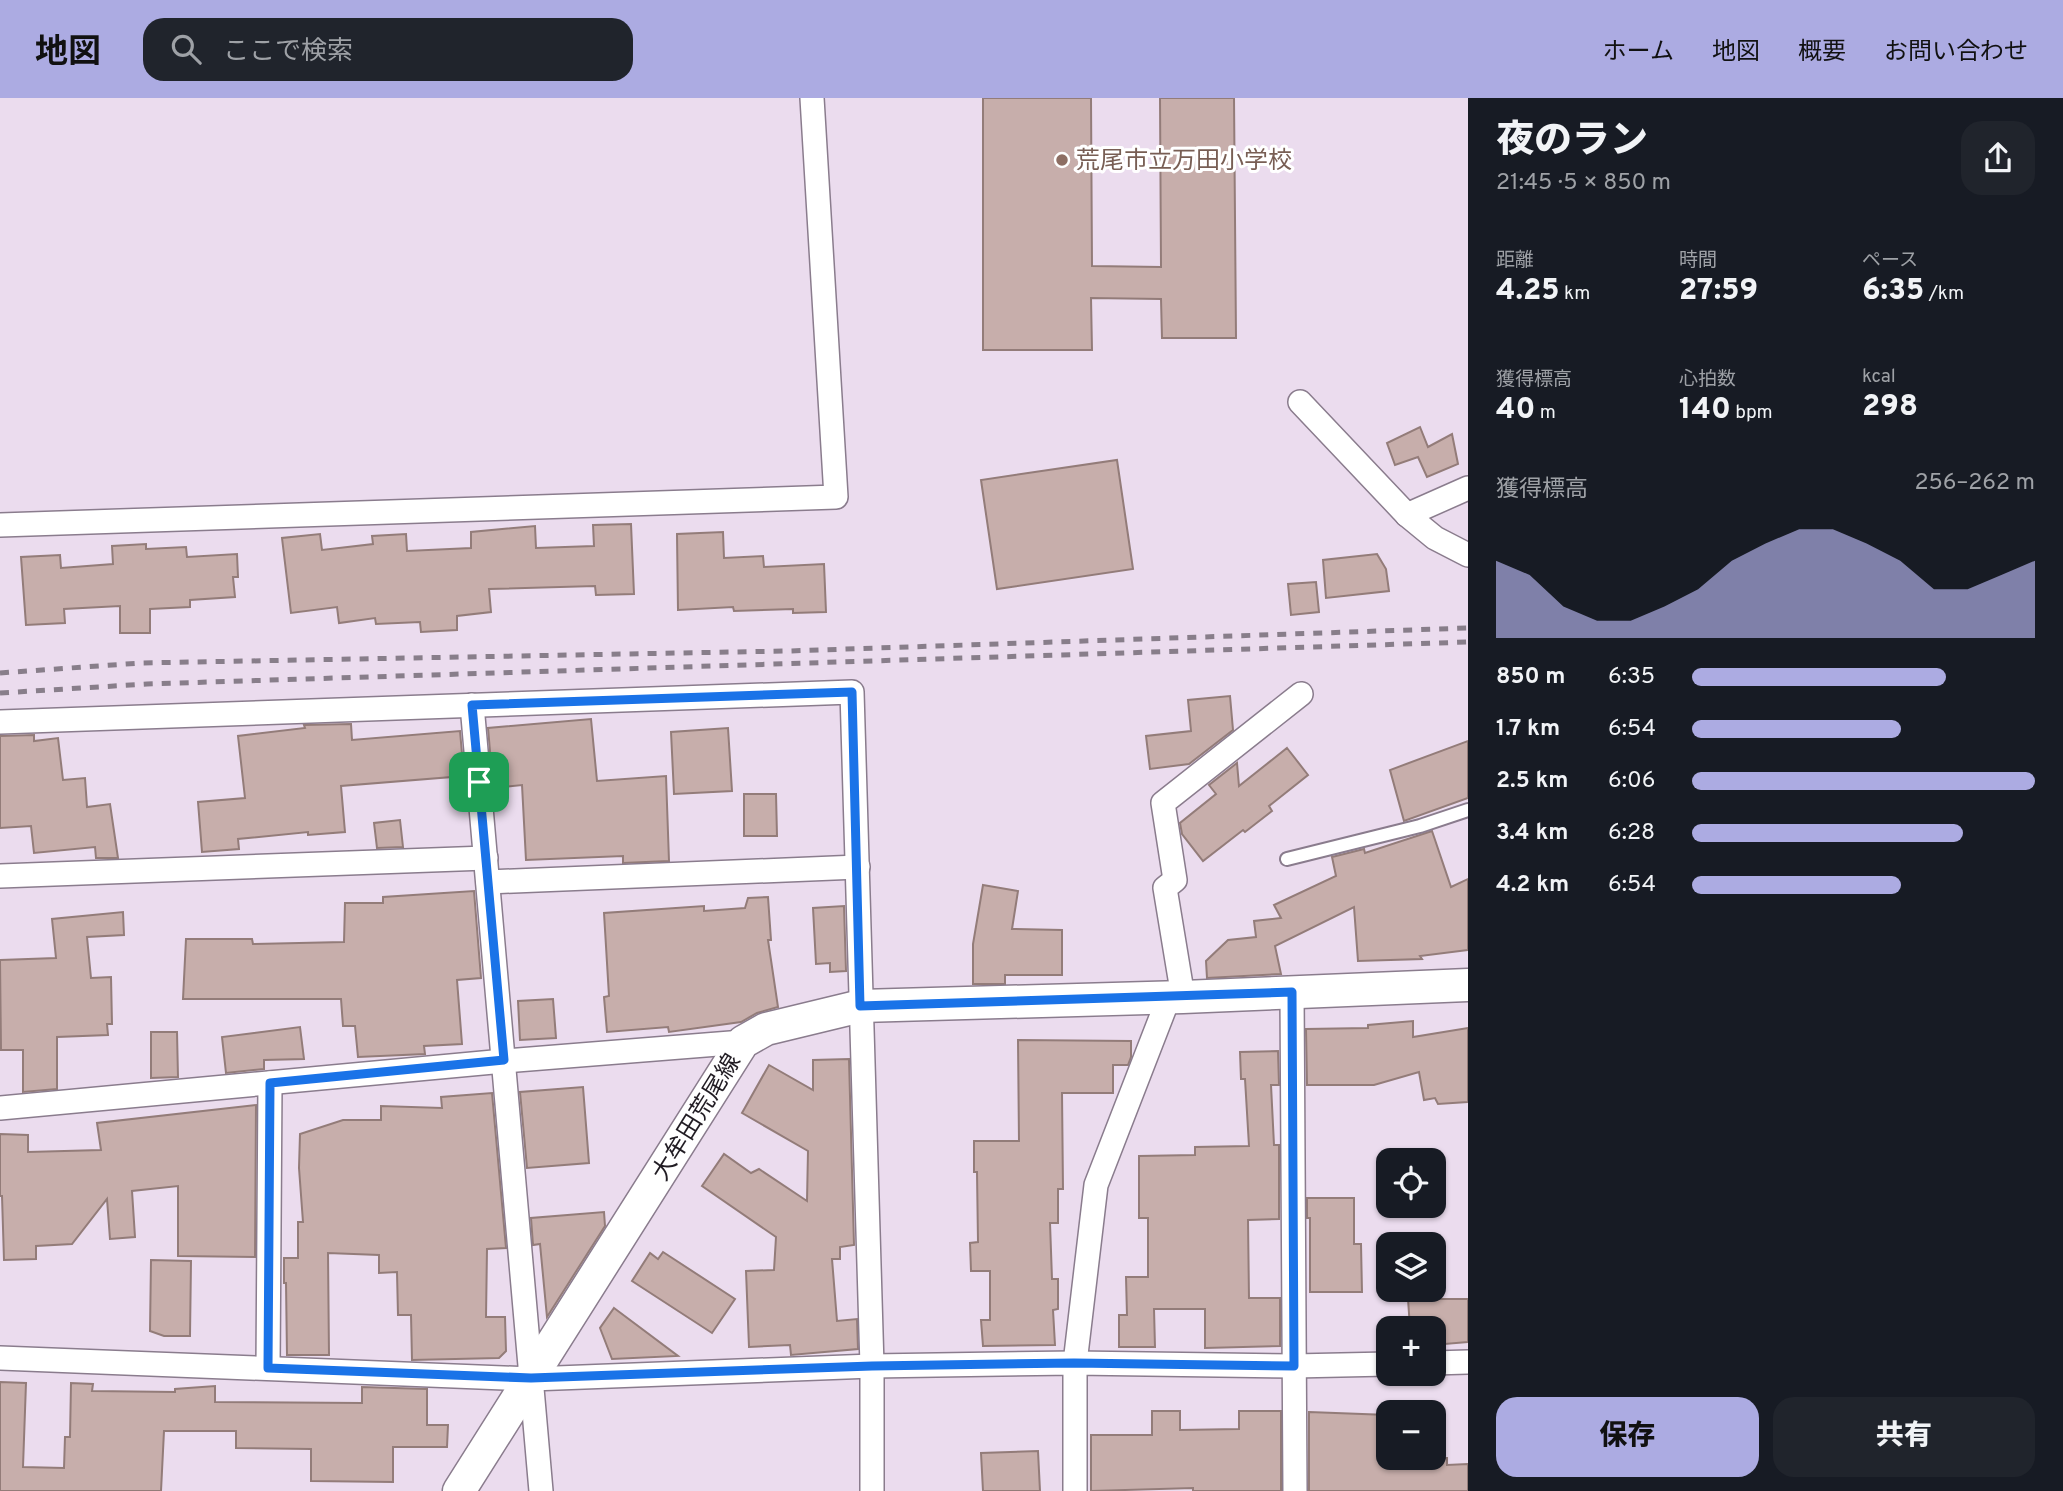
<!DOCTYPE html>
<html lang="ja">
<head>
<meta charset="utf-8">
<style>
  :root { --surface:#171b24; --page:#20242c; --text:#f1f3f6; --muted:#9ea1a6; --accent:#acabe2 }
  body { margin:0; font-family:Overpass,"Noto Sans JP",sans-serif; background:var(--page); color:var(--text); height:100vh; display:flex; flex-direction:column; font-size:26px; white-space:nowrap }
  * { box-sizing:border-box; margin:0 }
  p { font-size:23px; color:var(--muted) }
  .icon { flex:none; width:38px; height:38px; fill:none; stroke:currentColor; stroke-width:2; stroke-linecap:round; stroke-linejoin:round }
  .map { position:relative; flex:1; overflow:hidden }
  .sheet { display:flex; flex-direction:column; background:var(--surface); width:595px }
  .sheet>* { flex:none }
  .controls { position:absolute; left:1376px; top:1050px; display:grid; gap:14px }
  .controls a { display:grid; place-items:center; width:70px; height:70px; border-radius:14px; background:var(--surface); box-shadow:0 2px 5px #0004; font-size:35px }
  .pin { position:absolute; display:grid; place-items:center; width:60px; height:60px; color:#fff; margin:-30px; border-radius:14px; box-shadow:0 4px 10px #0006 }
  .round { display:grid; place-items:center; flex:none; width:74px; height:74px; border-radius:21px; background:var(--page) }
  .overview { display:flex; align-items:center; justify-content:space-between; height:119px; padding:0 28px }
  h1 { font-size:38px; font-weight:800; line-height:52px }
  .metrics { display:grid; grid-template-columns:repeat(3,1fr); gap:10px; height:119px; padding:7px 28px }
  .metrics div { display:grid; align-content:center }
  .metrics b { font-size:30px; font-weight:800 }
  .metrics small { font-size:19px; font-weight:400 }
  .metrics p { font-size:19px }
  .chart { height:196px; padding:14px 28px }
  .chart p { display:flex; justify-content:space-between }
  .chart svg { width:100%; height:126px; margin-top:7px; fill:var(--accent); opacity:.7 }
  .cta { display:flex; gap:14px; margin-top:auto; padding:14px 28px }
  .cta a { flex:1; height:80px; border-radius:21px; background:var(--accent); color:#111; font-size:28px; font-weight:800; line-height:80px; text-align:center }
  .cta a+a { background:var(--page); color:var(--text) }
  ul { padding:0 28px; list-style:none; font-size:23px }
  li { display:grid; grid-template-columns:112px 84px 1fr; align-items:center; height:52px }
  li i { height:18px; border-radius:9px; background:var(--accent) }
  header { display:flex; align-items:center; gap:42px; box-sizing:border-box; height:98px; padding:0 35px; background:var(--accent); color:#111 }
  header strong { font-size:33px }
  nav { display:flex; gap:38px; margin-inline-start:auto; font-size:24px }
  .search { width:490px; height:63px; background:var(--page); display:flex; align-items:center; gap:18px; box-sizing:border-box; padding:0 24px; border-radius:21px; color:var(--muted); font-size:26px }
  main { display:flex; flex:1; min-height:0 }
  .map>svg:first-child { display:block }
  .building { fill:#c7aeab; stroke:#937c79; stroke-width:2 }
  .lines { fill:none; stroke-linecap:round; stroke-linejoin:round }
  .lane-casing { stroke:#8a7c8d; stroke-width:16 }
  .street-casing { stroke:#8a7c8d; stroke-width:26 }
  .secondary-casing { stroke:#8a7c8d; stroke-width:35 }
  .lane { stroke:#fff; stroke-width:12 }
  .street { stroke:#fff; stroke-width:23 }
  .secondary { stroke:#fff; stroke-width:32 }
  .rail { stroke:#887e8a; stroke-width:5; stroke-dasharray:9 9; stroke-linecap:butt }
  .route-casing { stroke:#fff; stroke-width:14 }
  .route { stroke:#1a73e8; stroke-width:9 }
  .education-dot { fill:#8d6e63; stroke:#fff; stroke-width:2.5 }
  .labels { text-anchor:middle; stroke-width:6; stroke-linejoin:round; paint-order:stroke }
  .education-label { font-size:24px; fill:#785e54; stroke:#fff; text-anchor:start }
  .street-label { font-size:24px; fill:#211c23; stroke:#fff }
</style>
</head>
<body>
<header>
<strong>地図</strong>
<div class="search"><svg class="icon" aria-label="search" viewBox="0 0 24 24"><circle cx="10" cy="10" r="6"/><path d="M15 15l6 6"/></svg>ここで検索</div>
<nav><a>ホーム</a><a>地図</a><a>概要</a><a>お問い合わせ</a></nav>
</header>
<main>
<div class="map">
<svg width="1468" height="1393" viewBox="0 0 1468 1393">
  <rect width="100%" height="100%" fill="#ebdcee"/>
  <g class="building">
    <path d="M983,0h108l1,168 69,1 -1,-169h74l2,240h-74l-1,-39 -70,-1 1,52h-109z"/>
    <path d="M1420,329l8,20 24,-13 6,30 -31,13 -9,-20 -23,8 -8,-22z"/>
    <path d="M1117,362l16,109 -136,20 -16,-109z"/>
    <path d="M631,426l3,70 -38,1 -1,-9 -106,3 2,23 -34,4v14l-36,2 -1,-10 -44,2 -1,-6 -36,5 -2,-16 -46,6 -9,-75 38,-4 2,16 51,-6 -1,-8 34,-2 1,17 64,-3v-16l64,-6 1,22 58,-2 -1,-21z"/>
    <path d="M723,434l1,26 39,-2 1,11 60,-3 2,48 -33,1v-4l-59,2 -1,-4 -55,3 -1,-76z"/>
    <path d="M146,446v5l40,-2 1,10 50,-3 1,23h-5l2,20 -45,3v7l-40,2v24h-30v-27l-56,3 1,14 -39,2 -5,-68 39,-2 1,13 52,-4 -1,-18z"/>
    <path d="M1377,456l9,15 3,22 -63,7 -3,-38z"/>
    <path d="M1316,484l3,30 -28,3 -3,-31z"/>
    <path d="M1230,598l3,34 -44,34 -39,5 -4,-33 45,-5 -3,-31z"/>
    <path d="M591,621l6,62 69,-5 3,85 -46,2v-7l-97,4 -4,-75 -19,2 -1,-14 -10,1 -4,-46z"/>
    <path d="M351,626l1,16 108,-9 4,45 -123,10 4,46 -37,3v-3l-70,7 1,10 -37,3 -4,-50 47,-4 -7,-62 67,-8 -1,-3z"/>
    <path d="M728,630l4,63 -58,3 -3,-62z"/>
    <path d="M34,637v6l24,-3 5,42 22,-2 2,29 23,-3 8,54h-22l-1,-11 -61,6 -3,-27 -31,2v-92z"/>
    <path d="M1468,643v57l-64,23 -14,-51z"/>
    <path d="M1287,650l21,27 -39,31 3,5 -27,21 -2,-2 -40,31 -21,-27 -2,-11 36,-29 -7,-9 28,-22 2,23z"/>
    <path d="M744,696h32l1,42h-33z"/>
    <path d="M400,722l3,27 -26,1 -3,-25z"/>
    <path d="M1432,733l19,56 17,-8v71l-48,6 2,3 -64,2 -4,-54 -79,39 6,28 -74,4 -1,-17 22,-21 28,-3 -2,-16 27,-3 -7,-13 62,-29 -4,-19 32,-8 1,4z"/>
    <path d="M983,787l35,6 -6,38 50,1v45h-57v9h-32v-40z"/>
    <path d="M474,793l7,87 -24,2 5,64 -38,2 1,8 -67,3 -3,-31h-12l-2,-27h-158l3,-60h66l1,5 91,-2 1,-39h38v-6z"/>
    <path d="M768,799l3,43h-3l10,67 -21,6 -16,9 -72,10 -1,-5 -61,5 -3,-35 5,-1 -5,-83 100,-7v5l41,-3 3,-10z"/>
    <path d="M844,808l2,65 -16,1v-9l-14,1 -3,-56z"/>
    <path d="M123,814l1,23 -37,2 4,41 20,-1 1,47h-5l1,11 -51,2v52l-34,3v-42h-22l-1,-90 56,-2 -4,-39z"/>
    <path d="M553,901l3,39 -36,2 -2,-39z"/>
    <path d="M1413,923v16l55,-9v74l-30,2 -3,-6 -11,2 -5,-28 -45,13h-67l-1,-56 62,-1v-3z"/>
    <path d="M300,929l4,32 -40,1v9l-38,4 -4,-36z"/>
    <path d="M151,934h26l1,45 -27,1z"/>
    <path d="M1018,942l113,1v16l-3,8h-15v28h-51l1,96h-5v34h-8l2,56h6v30l-5,1 2,35 -72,1 -2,-26h9v-49h-19l-1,-28 8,-1 -1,-70h-3v-31h45z"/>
    <path d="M1278,953l1,34h-8l3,60h5v74l-31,1 1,78h31v48l-75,2v-39h-51l1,38h-36v-32h8l-1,-38h22v-59h-9v-62l56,-1v-8l54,-1 -4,-67h-4l-1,-27z"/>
    <path d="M849,961l5,186 -14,2v12h-8l5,62 20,-2 1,30 -67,6 -1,-10 -41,2 -3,-76 28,-1 2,-33 -74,-51 22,-32 27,19 8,-4 48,32 1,-50 -66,-38 27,-48 44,25v-30z"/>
    <path d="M583,989l6,76 -62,5 -7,-76z"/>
    <path d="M492,995l14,155 -19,1 -1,68h19l1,34 -7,7 -87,2 -1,-45h-13l-1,-43 -18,1v-18l-51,-2 1,102h-42l-1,-72h-2v-25h14v-36h5l-4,-54 1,-34 43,-14h38v-14l61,2 -1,-11z"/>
    <path d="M256,1007l-1,152 -77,-1v-70l-46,5 3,46 -25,2 -3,-40 -35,45 -36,2v13l-32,1 -2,-64h-2v-62l28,1v17l73,-2 -4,-27z"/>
    <path d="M1307,1100h47v46h7l1,48h-52v-74h-3z"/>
    <path d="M604,1114l1,14 -58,91 -7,-73 -7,1 -2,-27z"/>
    <path d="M663,1154l72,47 -23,34 -80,-52 18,-28 8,6z"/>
    <path d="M151,1162l40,1 -1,75h-26l-14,-5z"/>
    <path d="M1408,1201h60v43l-35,3v-17h-23z"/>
    <path d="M614,1210l64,48 -66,3 -12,-31z"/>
    <path d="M0,1284l26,1 -3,84 41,1 1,-31h5l1,-54 22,1 -1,7 83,1v-3l40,-3v16l147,1v-16l65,2v36h21l-1,22h-54v35l-82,-1v-32l-75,-1v-17h-72l-3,60h-161z"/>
    <path d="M1152,1313h28v19l59,-1v-18h42v80h-88v-3l-102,3v-56h61z"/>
    <path d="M1309,1314l79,3v43h59v7l21,-1v27h-159z"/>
    <path d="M1038,1353l2,40h-57l-2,-38z"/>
  </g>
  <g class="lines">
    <defs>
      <path id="lane" d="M1287,761l133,-33 48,-16"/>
      <g id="street">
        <path d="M1300,304l107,113 28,23 33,17"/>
        <path d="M1407,417l61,-27"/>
        <path d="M0,427l836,-28 -24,-399"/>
        <path d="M472,607l69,786"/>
        <path d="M0,624l852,-30 20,674v125"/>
        <path d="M0,778l486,-18"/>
        <path d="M488,784l370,-15"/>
        <path d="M1292,894l3,499"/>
        <path d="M1183,899l-18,-109 10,-8 -12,-77 138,-109"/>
        <path d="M0,1010l504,-47 239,-19"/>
        <path d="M0,1260l531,21 341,-13 203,-3 219,3 94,-2"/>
        <path d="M1433,1265l35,-1"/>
        <path d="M268,1270l2,-285"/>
        <path d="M1075,1393v-128l21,-178 73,-188"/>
      </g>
      <path id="secondary" d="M459,1393l284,-449 23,-13 95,-23 322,-9 285,-12"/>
    </defs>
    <use href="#lane" class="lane-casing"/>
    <use href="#street" class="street-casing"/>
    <use href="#secondary" class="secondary-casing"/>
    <use href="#lane" class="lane"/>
    <use href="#street" class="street"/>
    <use href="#secondary" class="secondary"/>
    <g class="rail">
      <path d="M0,575l140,-10 649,-12 679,-23"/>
      <path d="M0,595l147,-9 1321,-42"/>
    </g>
  </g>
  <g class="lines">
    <defs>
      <path id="route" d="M852,594l8,314 432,-14 2,374 -220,-3 -202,3 -341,12 -263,-10 2,-285 234,-23 -32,-355z"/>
    </defs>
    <use href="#route" class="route-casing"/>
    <use href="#route" class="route"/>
  </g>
  <circle class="education-dot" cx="1062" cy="62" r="7"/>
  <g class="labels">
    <g class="education-label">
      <text x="1076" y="70">荒尾市立万田小学校</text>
    </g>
    <g class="street-label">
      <text transform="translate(696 1019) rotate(-58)" y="8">大牟田荒尾線</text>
    </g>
  </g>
</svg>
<div class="controls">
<a><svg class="icon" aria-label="locate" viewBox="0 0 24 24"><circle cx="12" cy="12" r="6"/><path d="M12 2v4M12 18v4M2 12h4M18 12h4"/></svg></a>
<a><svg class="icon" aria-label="layers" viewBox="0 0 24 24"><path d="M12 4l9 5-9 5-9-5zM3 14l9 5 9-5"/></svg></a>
<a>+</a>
<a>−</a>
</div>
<div class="pin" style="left:479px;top:684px;background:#1e9e55"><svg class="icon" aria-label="arrive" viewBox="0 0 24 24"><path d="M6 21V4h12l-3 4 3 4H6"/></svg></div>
</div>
<section class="sheet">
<div class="overview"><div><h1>夜のラン</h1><p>21:45 · 5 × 850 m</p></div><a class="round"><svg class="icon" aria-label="share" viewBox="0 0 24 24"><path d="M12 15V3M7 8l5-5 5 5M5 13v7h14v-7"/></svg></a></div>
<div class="metrics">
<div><p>距離</p><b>4.25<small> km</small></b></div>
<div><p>時間</p><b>27:59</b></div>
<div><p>ペース</p><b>6:35<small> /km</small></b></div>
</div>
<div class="metrics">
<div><p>獲得標高</p><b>40<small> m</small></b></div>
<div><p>心拍数</p><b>140<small> bpm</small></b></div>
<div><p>kcal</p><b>298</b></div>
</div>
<div class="chart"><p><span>獲得標高</span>256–262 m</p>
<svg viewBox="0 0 160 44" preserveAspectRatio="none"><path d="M0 44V17L10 22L20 33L30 38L40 38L50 33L60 27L70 17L80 11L90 6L100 6L110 11L120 17L130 27L140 27L150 22L160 17V44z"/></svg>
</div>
<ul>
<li><b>850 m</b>6:35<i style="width:74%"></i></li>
<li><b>1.7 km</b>6:54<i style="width:61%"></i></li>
<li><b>2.5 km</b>6:06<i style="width:100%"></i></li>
<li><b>3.4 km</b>6:28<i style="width:79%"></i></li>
<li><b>4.2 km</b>6:54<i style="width:61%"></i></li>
</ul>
<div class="cta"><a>保存</a><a>共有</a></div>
</section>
</main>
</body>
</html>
